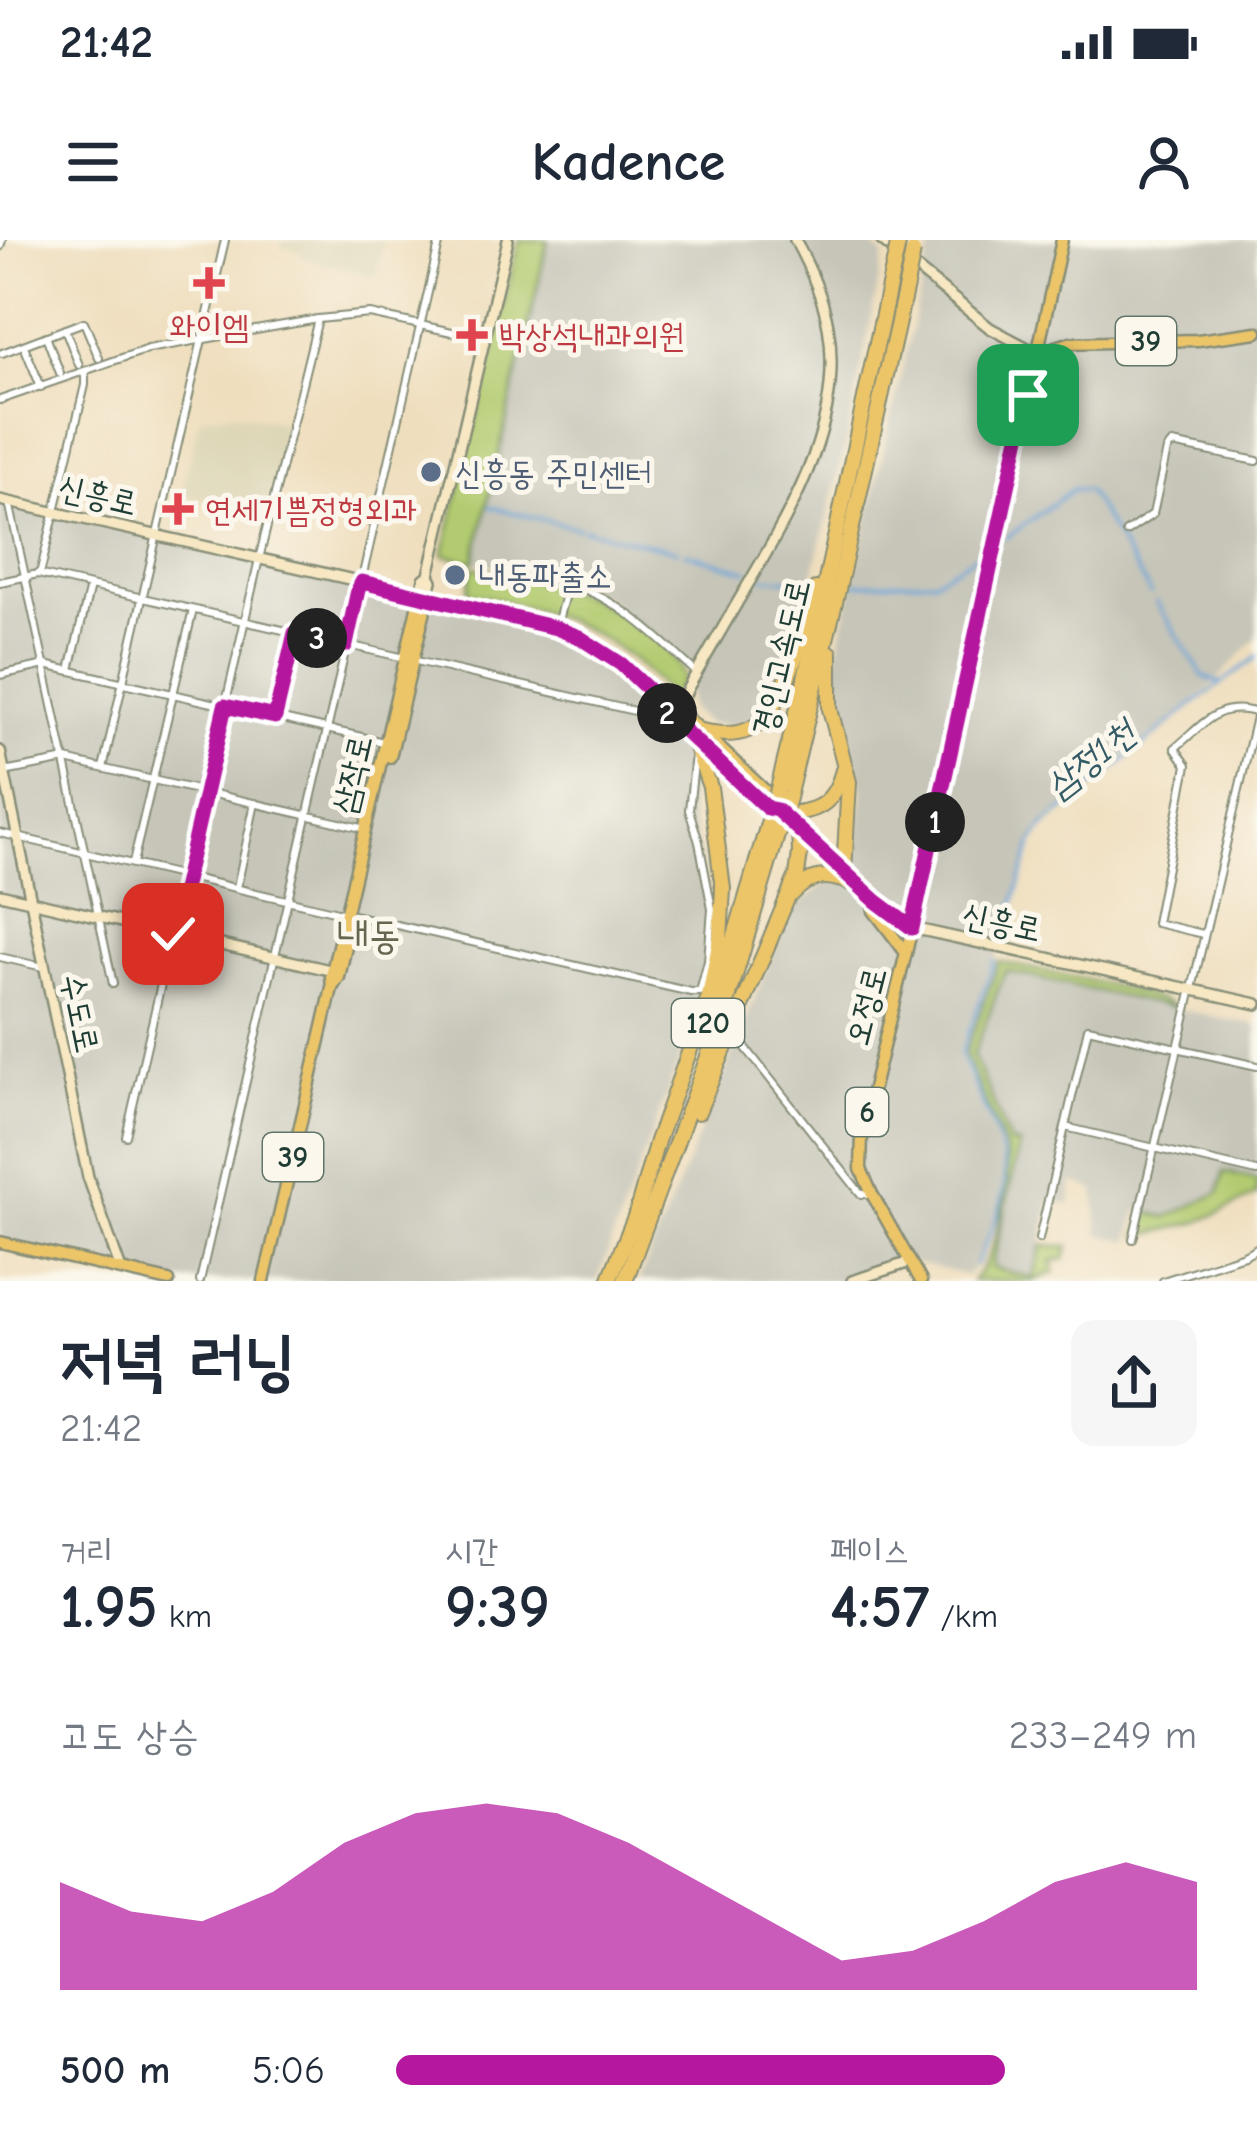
<!DOCTYPE html>
<html lang="ko">
<head>
<meta charset="utf-8">
<style>
  :root { --surface:#fff; --page:#f6f6f7; --text:#1f2937; --muted:#747a83; --accent:#b5179e }
  body { margin:0; font-family:"Comic Neue","Poor Story",sans-serif; background:var(--page); color:var(--text); height:100vh; display:flex; flex-direction:column; font-size:45px; white-space:nowrap }
  * { box-sizing:border-box; margin:0 }
  p { font-size:39px; color:var(--muted) }
  .icon { flex:none; width:66px; height:66px; fill:none; stroke:currentColor; stroke-width:2; stroke-linecap:round; stroke-linejoin:round }
  .map { position:relative; height:1041px; overflow:hidden }
  .panel { display:flex; flex-direction:column; background:var(--surface); flex:1 }
  .panel>* { flex:none }
  .pin { position:absolute; display:grid; place-items:center; width:102px; height:102px; color:#fff; margin:-51px; border-radius:24px; box-shadow:0 6px 18px #0006 }
  .km { position:absolute; width:60px; height:60px; margin:-30px; border-radius:50%; background:#222; color:#fff; font-size:33px; line-height:60px; text-align:center }
  .round { display:grid; place-items:center; flex:none; width:126px; height:126px; border-radius:24px; background:var(--page) }
  .overview { display:flex; align-items:center; justify-content:space-between; height:204px; padding:0 60px }
  h1 { font-size:66px; font-weight:800; line-height:90px }
  .metrics { display:grid; grid-template-columns:repeat(3,1fr); gap:18px; height:204px; padding:12px 60px }
  .metrics div { display:grid; align-content:center }
  .metrics b { font-size:60px; font-weight:800 }
  .metrics small { font-size:33px; font-weight:400 }
  .metrics p { font-size:33px }
  .chart { height:336px; padding:24px 60px }
  .chart p { display:flex; justify-content:space-between }
  .chart svg { width:100%; height:216px; margin-top:12px; fill:var(--accent); opacity:.7 }
  ul { padding:0 60px; list-style:none; font-size:39px }
  li { display:grid; grid-template-columns:192px 144px 1fr; align-items:center; height:90px }
  li i { height:30px; border-radius:15px; background:var(--accent) }
  .status { display:flex; justify-content:space-between; align-items:center; height:84px; padding:0 60px; background:var(--surface); direction:ltr }
  .status svg { height:33px; fill:currentColor }
  header { display:flex; justify-content:space-between; align-items:center; height:156px; padding:0 60px; background:var(--surface); font-size:54px; font-weight:800 }
  .map>svg:first-child { display:block }
  .built { fill:#dcd5b5 }
  .industrial { fill:#c6c5b8 }
  .green { fill:#b2cb70; stroke:#688452; stroke-width:3 }
  .lines { fill:none; stroke-linecap:round; stroke-linejoin:round }
  .stream { stroke:#68a5da; stroke-width:3 }
  .street-casing { stroke:#878e78; stroke-width:10 }
  .secondary-casing { stroke:#878e78; stroke-width:14 }
  .primary-casing { stroke:#878e78; stroke-width:15 }
  .highway-casing { stroke:#878e78; stroke-width:18 }
  .street { stroke:#fff; stroke-width:6 }
  .secondary { stroke:#f7e8c3; stroke-width:9 }
  .primary { stroke:#ecc569; stroke-width:10 }
  .highway { stroke:#ecc569; stroke-width:14 }
  .highway-bridge-casing { stroke:#878e78; stroke-width:18; stroke-linecap:butt }
  .highway-bridge { stroke:#ecc569; stroke-width:14 }
  .route-casing { stroke:#fff; stroke-width:24 }
  .route { stroke:#b5179e; stroke-width:15 }
  .health-dot { fill:#e0444e; stroke:#fbf7ec; stroke-width:4.5 }
  .service-dot { fill:#5c6f8a; stroke:#fbf7ec; stroke-width:4.5 }
  .labels { text-anchor:middle; stroke-width:10; stroke-linejoin:round; paint-order:stroke }
  .shield { fill:#fbf7ec; stroke:#61756b; stroke-width:3 }
  .shield-label { font-size:30px; font-weight:bold; fill:#1f3d34 }
  .health-label { font-size:33px; fill:#be3a42; stroke:#fbf7ec; text-anchor:start }
  .service-label { font-size:33px; fill:#4e5e75; stroke:#fbf7ec; text-anchor:start }
  .street-label { font-size:33px; fill:#1f3d34; stroke:#fbf7ec }
  .water-label { font-size:36px; font-style:italic; fill:#355c66; stroke:#fbf7ec }
  .quarter-label { font-size:39px; fill:#666751; stroke:#fbf7ec }
</style>
</head>
<body>
<div class="status"><b>21:42</b><svg viewBox="0 0 49 12"><path d="M0 12V9h3v3zM5 12V6h3v6zM10 12V3h3v9zM15 12V0h3v12zM26 1h20v11H26zM47 4h2v5h-2z"/></svg></div>
<header><svg class="icon" aria-label="menu" viewBox="0 0 24 24"><path d="M4 6h16M4 12h16M4 18h16"/></svg>Kadence<svg class="icon" aria-label="person" viewBox="0 0 24 24"><circle cx="12" cy="8" r="4"/><path d="M4 21q1-7 8-7t8 7"/></svg></header>
<div class="map">
<svg width="1257" height="1041" viewBox="0 0 1257 1041">
  <rect width="100%" height="100%" fill="#fbf7ec"/>
  <filter id="ink" filterUnits="userSpaceOnUse"><feTurbulence type="fractalNoise" baseFrequency=".00833" numOctaves="2"/><feDisplacementMap in="SourceGraphic" scale="24" xChannelSelector="R" yChannelSelector="G"/><feConvolveMatrix kernelMatrix="1 2 1 2 8 2 1 2 1" color-interpolation-filters="sRGB"/></filter>
  <filter id="wash" filterUnits="userSpaceOnUse"><feTurbulence type="fractalNoise" baseFrequency=".004" numOctaves="4" result="noise"/><feDisplacementMap in="SourceGraphic" scale="48" xChannelSelector="R" yChannelSelector="G"/><feGaussianBlur stdDeviation="2.7" result="paint"/><feColorMatrix in="noise" values="0 0 0 0 0 0 0 0 0 0 0 0 0 0 0 0 0 1.4 0 .05"/><feComposite in="paint" operator="in"/></filter>
  <g filter="url(#wash)">
    <rect width="100%" height="100%" fill="#efdebd"/>
    <g class="built">
      <path d="M282,0h102l-9,36 -72,-18v-4l-9,-4 -13,-3z"/>
      <path d="M236,172l52,12 -22,89 -85,-18 19,-78z"/>
    </g>
    <g class="industrial">
      <path d="M548,0h316l20,15 -38,188 -32,127 -45,131 -12,15 -18,9 -30,-1 -19,-15 -2,-40 -80,-71 -40,-15 -94,-21z"/>
      <path d="M932,0h325v398l-47,49 -167,139 -10,17 -33,105 -39,106 35,85 9,27 -3,30 -10,34 -16,35 -9,10 -57,-13 -58,19h-213l149,-364 10,-12 23,-18 19,-9 20,8 -10,-17 10,-43 3,-36 -28,-114v-13z"/>
      <path d="M0,260l556,128 65,36 53,49 14,33 4,29 -3,35 23,99 -4,52 -17,67 -94,253h-428l-169,-39z"/>
      <path d="M1005,731l252,55v154l-33,-8 -5,21 -53,24 -29,-7 -7,31 -31,-7 -4,-44 -22,-8 -3,22 -19,-3 -17,77 -43,-9 28,-123 -9,-3 -37,-88z"/>
    </g>
    <g class="green">
      <path d="M519,0h29l-74,322 -31,-7z"/>
      <path d="M473,327c39,10 85,16 121,33 30,13 85,46 90,80l-13,17c-62,-71 -116,-83 -203,-105z"/>
      <path d="M999,722c32,7 159,29 176,46l-170,-37 -32,84 37,88 9,2 -27,123 41,10 9,-32h27l-4,13 -12,2 2,11 -22,9h-61c4,-6 9,-10 12,-16 15,-27 27,-87 21,-116l-40,-95z"/>
      <path d="M1224,932l33,8v15l-58,27 -60,14 6,-24 22,5 52,-24z"/>
    </g>
    <g class="lines">
      <g class="stream">
        <path d="M490,267l89,21"/>
        <path d="M584,289l94,22"/>
        <path d="M1006,298l67,-49 14,1 64,104"/>
        <path d="M685,313l63,18"/>
        <path d="M762,337l51,6"/>
        <path d="M854,344l80,-4 55,-32"/>
        <path d="M1156,362l47,74 17,7"/>
        <path d="M1004,694l29,-91 10,-16 149,-122 65,-48"/>
        <path d="M976,1025c14,-30 33,-67 28,-102 -6,-33 -30,-76 -43,-109l34,-93"/>
      </g>
    </g>
  </g>
  <g filter="url(#ink)">
    <g class="lines">
      <defs>
        <g id="street">
          <path d="M0,7l2,-7"/>
          <path d="M65,89l14,36"/>
          <path d="M46,96l14,37"/>
          <path d="M24,106l17,41"/>
          <path d="M2,113l82,-31 15,36"/>
          <path d="M0,160l148,-51 170,-30 52,-5 91,20h25"/>
          <path d="M9,262l104,482"/>
          <path d="M1126,292l27,-18 14,-64 5,-6 85,17"/>
          <path d="M38,334l3,-4 44,-185v-14"/>
          <path d="M0,342l38,-8 367,84"/>
          <path d="M556,388l12,-45c53,17 88,53 129,90"/>
          <path d="M412,420l231,53"/>
          <path d="M70,430l20,-84"/>
          <path d="M0,435l45,-10 343,78"/>
          <path d="M275,477l20,-84"/>
          <path d="M695,514l-6,56 10,32 13,67 -4,52 -8,31"/>
          <path d="M103,528l122,-528"/>
          <path d="M4,532l62,-12 300,69"/>
          <path d="M0,593l346,81"/>
          <path d="M133,623l60,-253"/>
          <path d="M237,647l18,-84"/>
          <path d="M353,675l338,77h9"/>
          <path d="M0,717l43,10"/>
          <path d="M741,802l120,152h11"/>
          <path d="M1065,887l192,45"/>
          <path d="M126,896l133,-577 59,-240"/>
          <path d="M1039,999l49,-211 169,38"/>
          <path d="M1133,999l124,-526c-39,-13 -54,12 -82,35l12,17 -31,158 47,11"/>
          <path d="M200,1041l240,-1041"/>
          <path d="M1163,1041l81,-26 13,-7"/>
        </g>
        <g id="secondary">
          <path d="M881,0l109,88 47,25"/>
          <path d="M0,260l420,95 4,-16 5,-4"/>
          <path d="M428,357l4,-16 -3,-6 79,-335"/>
          <path d="M677,473l11,-25c22,-38 43,-75 65,-112 44,-75 91,-159 75,-250 -5,-30 -19,-60 -33,-86"/>
          <path d="M0,511l88,426 33,93"/>
          <path d="M0,654l334,77"/>
          <path d="M912,688l345,76"/>
          <path d="M852,1041l58,-19"/>
        </g>
        <g id="primary">
          <path d="M1037,113l32,-10 129,-3 59,-8"/>
          <path d="M655,456h8l15,13 95,89 4,12 84,78 51,40"/>
          <path d="M390,517l38,-160"/>
          <path d="M871,657l3,14 32,42"/>
          <path d="M332,748l-1,-12 89,-381 136,33 23,9 42,27 34,32 1,7 111,105 7,1"/>
          <path d="M0,1002l169,39"/>
          <path d="M264,1041l68,-293 7,-11 10,-44"/>
          <path d="M921,1041l-49,-87 -11,-25 1,-36 50,-205 150,-688"/>
        </g>
        <g id="highway">
          <path d="M830,413v56l19,73 -5,90"/>
          <path d="M702,491c14,3 32,5 46,-1 38,-16 56,-104 68,-141"/>
          <path d="M778,549l26,-106 87,-406"/>
          <path d="M788,558l49,-204 69,-308"/>
          <path d="M781,574c35,-1 53,-9 62,-44"/>
          <path d="M792,654c22,-24 42,-19 69,-6"/>
          <path d="M715,763l53,-179"/>
          <path d="M698,872l99,-237 3,-22 -1,-23"/>
          <path d="M635,978l22,-77 52,-144 11,-58 3,-50 -13,-102 -17,-48"/>
          <path d="M609,1041l29,-72"/>
          <path d="M625,1041l98,-265 55,-184"/>
        </g>
      </defs>
      <use href="#street" class="street-casing"/>
      <use href="#secondary" class="secondary-casing"/>
      <use href="#primary" class="primary-casing"/>
      <use href="#highway" class="highway-casing"/>
      <use href="#street" class="street"/>
      <use href="#secondary" class="secondary"/>
      <use href="#primary" class="primary"/>
      <use href="#highway" class="highway"/>
      <defs>
        <g id="highway-bridge">
          <path d="M891,37l8,-37"/>
          <path d="M906,46l7,-34"/>
          <path d="M768,584l10,-35"/>
          <path d="M778,592l10,-34"/>
        </g>
      </defs>
      <use href="#highway-bridge" class="highway-bridge-casing"/>
      <use href="#highway-bridge" class="highway-bridge"/>
    </g>
  </g>
  <g class="lines" filter="url(#ink)">
    <defs>
      <path id="route" d="M173,694l52,-228 50,11 20,-84 51,12 12,-55 4,-8 194,46 23,9 42,27 34,32 1,8 111,104 10,2 99,91 36,27 116,-533"/>
    </defs>
    <use href="#route" class="route-casing"/>
    <use href="#route" class="route"/>
  </g>
  <g class="health-dot">
    <path d="M203 25h12v12h12v12h-12v12h-12v-12h-12v-12h12z"/>
    <path d="M466 77h12v12h12v12h-12v12h-12v-12h-12v-12h12z"/>
    <path d="M172 251h12v12h12v12h-12v12h-12v-12h-12v-12h12z"/>
  </g>
  <g class="service-dot">
    <circle cx="431" cy="232" r="12"/>
    <circle cx="455" cy="335" r="12"/>
  </g>
  <g class="labels">
    <g class="shield">
      <rect x="1116" y="77" width="60" height="48" rx="9"/>
      <rect x="672" y="759" width="72" height="48" rx="9"/>
      <rect x="846" y="848" width="42" height="48" rx="9"/>
      <rect x="263" y="893" width="60" height="48" rx="9"/>
    </g>
    <g class="shield-label">
      <text x="1146" y="111">39</text>
      <text x="708" y="793">120</text>
      <text x="867" y="882">6</text>
      <text x="293" y="927">39</text>
    </g>
    <g class="health-label">
      <text x="209" y="97" text-anchor="middle">와이엠</text>
      <text x="499" y="107">박상석내과의원</text>
      <text x="205" y="281">연세기쁨정형외과</text>
    </g>
    <g class="service-label">
      <text x="455" y="244">신흥동 주민센터</text>
      <text x="479" y="347">내동파출소</text>
    </g>
    <g class="street-label">
      <text transform="translate(98 254) rotate(13)" y="12">신흥로</text>
      <text transform="translate(780 417) rotate(-77)" y="12">경인고속도로</text>
      <text transform="translate(351 534) rotate(-77)" y="12">삼작로</text>
      <text transform="translate(1002 681) rotate(12)" y="12">신흥로</text>
      <text transform="translate(865 766) rotate(-76)" y="12">오정로</text>
      <text transform="translate(81 773) rotate(78)" y="12">수도로</text>
    </g>
    <g class="water-label">
      <text transform="translate(1090 518) rotate(-38)" y="13">삼정1천</text>
    </g>
    <g class="quarter-label">
      <text x="369" y="708">내동</text>
    </g>
  </g>
</svg>
<div class="pin" style="left:1028px;top:155px;background:#1e9e55"><svg class="icon" aria-label="arrive" viewBox="0 0 24 24"><path d="M6 21V4h12l-3 4 3 4H6"/></svg></div>
<div class="pin" style="left:173px;top:694px;background:#d93025"><svg class="icon" aria-label="check" viewBox="0 0 24 24"><path d="M5 12l5 5 9-10"/></svg></div>
<b class="km" style="left:935px;top:582px">1</b>
<b class="km" style="left:667px;top:473px">2</b>
<b class="km" style="left:317px;top:398px">3</b>
</div>
<section class="panel">
<div class="overview"><div><h1>저녁 러닝</h1><p>21:42</p></div><a class="round"><svg class="icon" aria-label="share" viewBox="0 0 24 24"><path d="M12 15V3M7 8l5-5 5 5M5 13v7h14v-7"/></svg></a></div>
<div class="metrics">
<div><p>거리</p><b>1.95<small> km</small></b></div>
<div><p>시간</p><b>9:39</b></div>
<div><p>페이스</p><b>4:57<small> /km</small></b></div>
</div>
<div class="chart"><p><span>고도 상승</span>233–249 m</p>
<svg viewBox="0 0 160 44" preserveAspectRatio="none"><path d="M0 44V22L10 28L20 30L30 24L40 14L50 8L60 6L70 8L80 14L90 22L100 30L110 38L120 36L130 30L140 22L150 18L160 22V44z"/></svg>
</div>
<ul>
<li><b>500 m</b>5:06<i style="width:76%"></i></li>
</ul>
</section>
</body>
</html>
